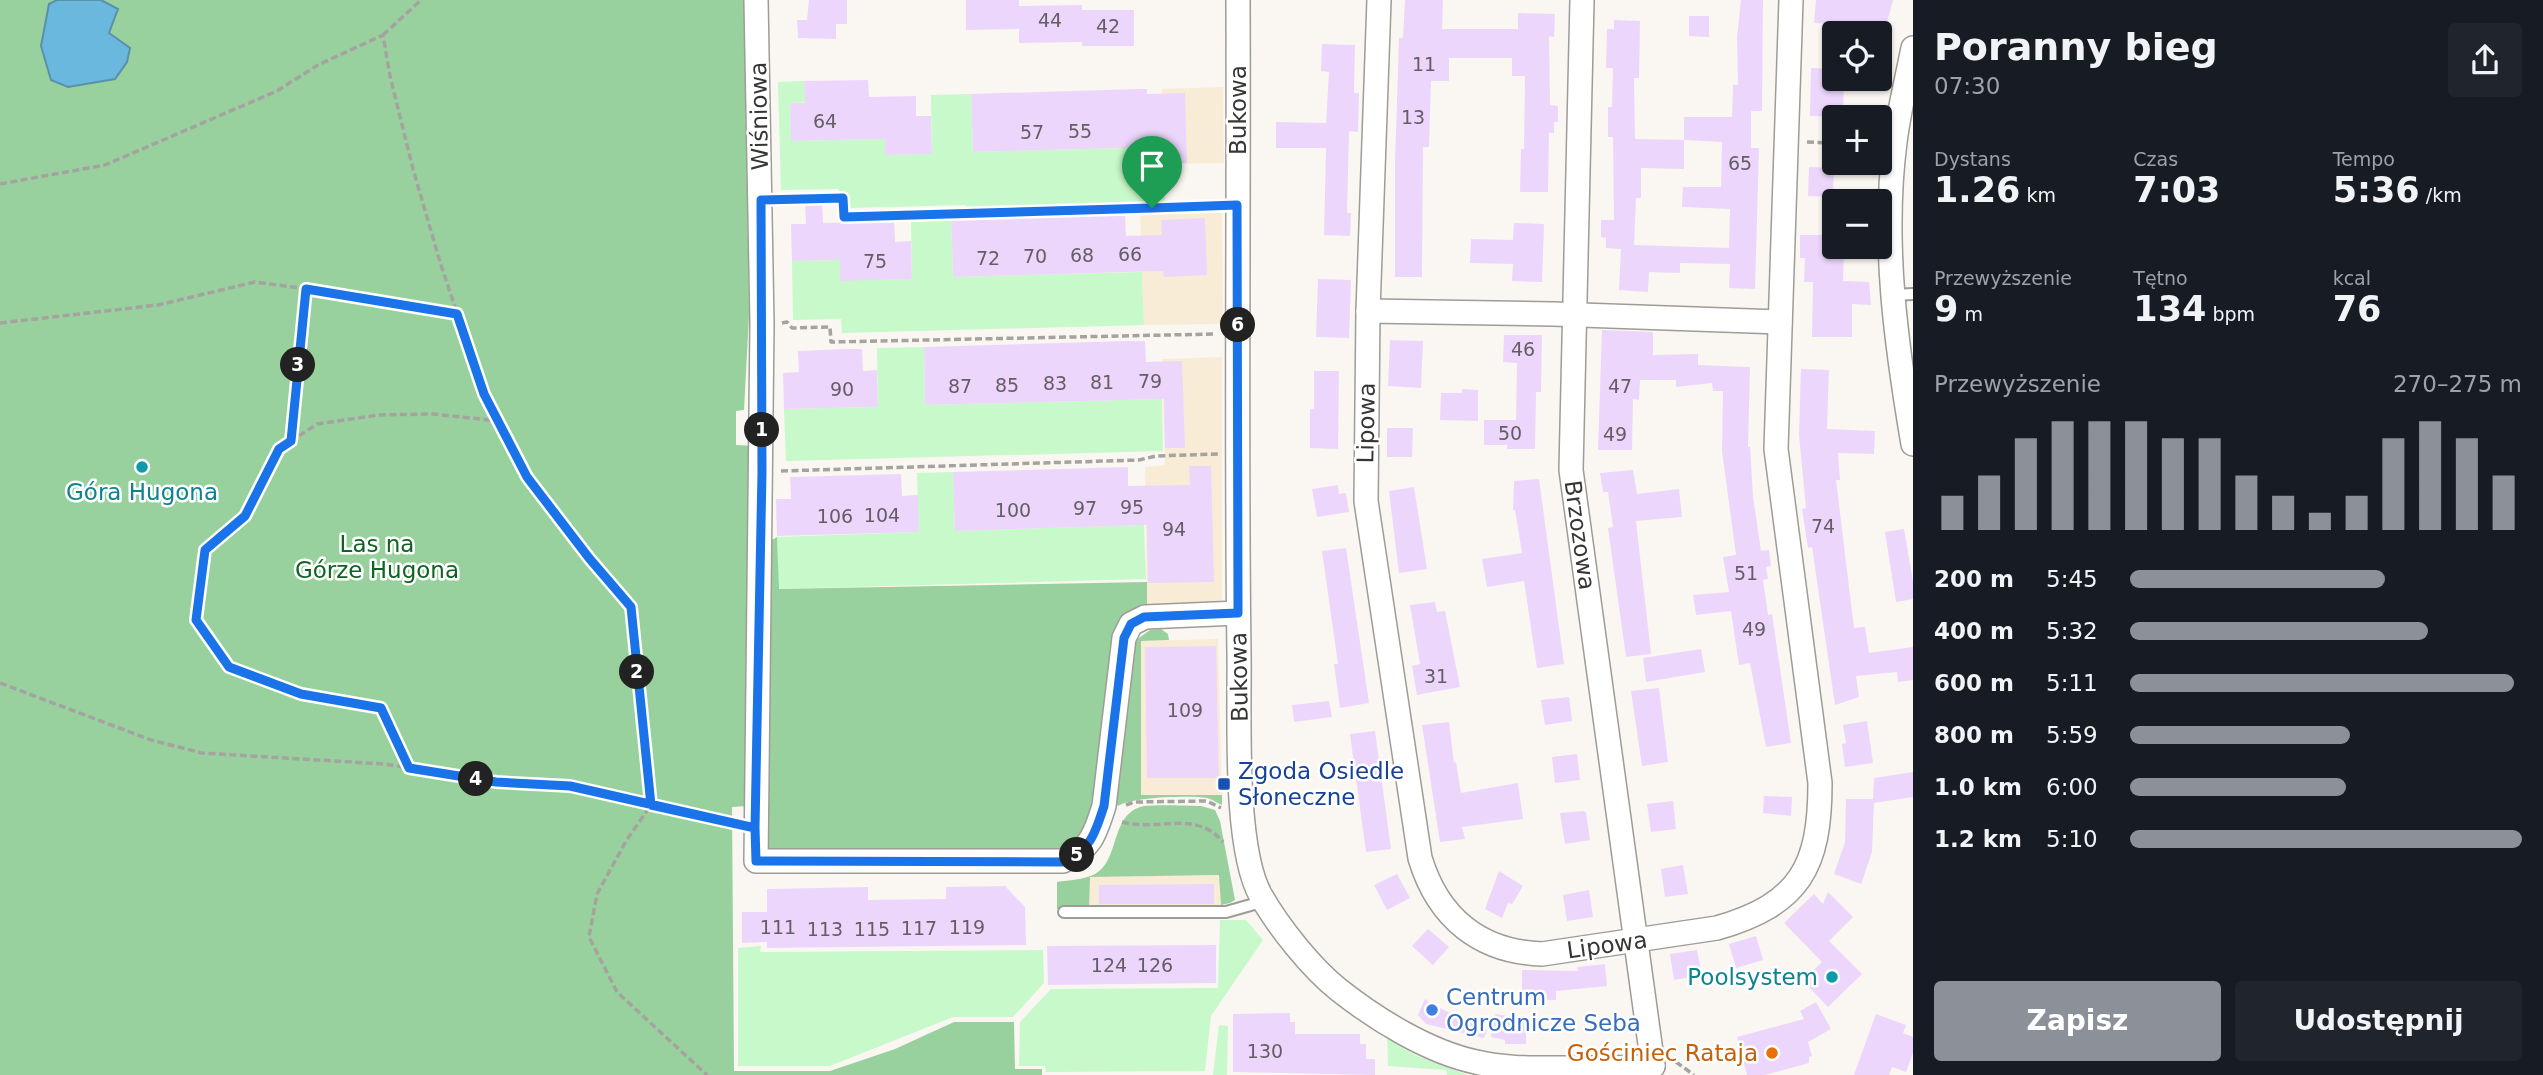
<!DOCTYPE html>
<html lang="pl">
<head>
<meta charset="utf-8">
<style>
  :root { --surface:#171b24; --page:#20242c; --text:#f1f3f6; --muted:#9ea1a6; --accent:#8c9099 }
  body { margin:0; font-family:"DejaVu Sans",sans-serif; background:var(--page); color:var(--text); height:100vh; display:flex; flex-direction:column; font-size:26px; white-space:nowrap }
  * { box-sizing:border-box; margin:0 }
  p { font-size:23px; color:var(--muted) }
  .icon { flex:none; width:38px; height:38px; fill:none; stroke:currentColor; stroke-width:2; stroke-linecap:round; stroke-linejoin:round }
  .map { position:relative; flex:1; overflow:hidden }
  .panel { display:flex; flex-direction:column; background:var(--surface); width:630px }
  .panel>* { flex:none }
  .fabs { position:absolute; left:1822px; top:21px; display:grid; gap:14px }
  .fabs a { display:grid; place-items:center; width:70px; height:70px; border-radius:7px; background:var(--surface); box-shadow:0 2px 5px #0004; font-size:35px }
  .pin { position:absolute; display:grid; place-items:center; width:60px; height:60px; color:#fff; margin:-72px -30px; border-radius:50% 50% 50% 0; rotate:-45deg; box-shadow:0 0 7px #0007 }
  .pin .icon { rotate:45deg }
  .km { position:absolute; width:35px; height:35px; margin:-18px; border-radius:50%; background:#222; color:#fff; font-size:19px; line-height:35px; text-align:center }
  .round { display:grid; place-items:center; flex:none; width:74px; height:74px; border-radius:7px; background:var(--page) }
  .headline { display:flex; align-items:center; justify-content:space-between; height:119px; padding:0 21px }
  h1 { font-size:38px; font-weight:800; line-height:52px }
  .figures { display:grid; grid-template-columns:repeat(3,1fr); gap:10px; height:119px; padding:7px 21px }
  .figures div { display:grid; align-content:center }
  .figures b { font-size:35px; font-weight:800 }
  .figures small { font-size:19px; font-weight:400 }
  .figures p { font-size:19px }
  .chart { height:196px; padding:14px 21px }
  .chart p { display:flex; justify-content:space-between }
  .chart svg { width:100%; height:126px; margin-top:7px; stroke:var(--accent); stroke-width:6 }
  .action { display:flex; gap:14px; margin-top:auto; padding:14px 21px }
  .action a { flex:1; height:80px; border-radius:7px; background:var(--accent); color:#fff; font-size:28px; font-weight:800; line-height:80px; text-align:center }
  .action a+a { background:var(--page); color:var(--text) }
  ul { padding:0 21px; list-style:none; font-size:23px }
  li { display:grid; grid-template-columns:112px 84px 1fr; align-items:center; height:52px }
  li i { height:18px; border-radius:9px; background:var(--accent) }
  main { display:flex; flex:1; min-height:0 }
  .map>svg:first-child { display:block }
  .industrial { fill:#f8ecd7 }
  .green { fill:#c7f9ca }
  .forest { fill:#98d19d }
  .water { fill:#6ab8dd; stroke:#5a91aa; stroke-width:2 }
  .building { fill:#edd6fb; fill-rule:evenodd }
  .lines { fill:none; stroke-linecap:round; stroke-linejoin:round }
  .lane-casing { stroke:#9e9c97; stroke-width:14 }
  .street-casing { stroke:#9e9c97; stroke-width:26 }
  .path { stroke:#a5a39f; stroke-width:3.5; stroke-dasharray:7 3.5; stroke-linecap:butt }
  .lane { stroke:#fff; stroke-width:10 }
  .street { stroke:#fff; stroke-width:23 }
  .route-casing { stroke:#fff; stroke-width:14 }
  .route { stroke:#1a73e8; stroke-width:9 }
  .culture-dot { fill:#0f9aa8; stroke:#fff; stroke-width:2.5 }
  .transit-dot { fill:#1a4fb4; stroke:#fff; stroke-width:2.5 }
  .shop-dot { fill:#3f7fe0; stroke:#fff; stroke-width:2.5 }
  .food-dot { fill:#e8710a; stroke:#fff; stroke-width:2.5 }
  .labels { text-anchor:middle; stroke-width:5; stroke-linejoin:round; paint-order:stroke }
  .number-label { font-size:19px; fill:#645d65 }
  .street-label { font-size:23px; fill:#363533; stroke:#fff }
  .culture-label { font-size:23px; fill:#0d838f; stroke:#fff }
  .park-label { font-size:23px; fill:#0f6323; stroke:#fff }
  .transit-label { font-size:23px; fill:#164399; stroke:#fff; text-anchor:start }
  .shop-label { font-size:23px; fill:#366cbe; stroke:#fff; text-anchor:start }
  .food-label { font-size:23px; fill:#c56008; stroke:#fff; text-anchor:end }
</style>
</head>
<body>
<main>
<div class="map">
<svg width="1913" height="1075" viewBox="0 0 1913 1075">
  <rect width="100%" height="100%" fill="#faf7f2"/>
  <g class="industrial">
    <path d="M1223,87l1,76 -60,1 -2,-75z"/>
    <path d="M1222,213l1,111 -79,1 -4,-111z"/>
    <path d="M1222,357v247l-75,5 -2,-142 20,-2 -3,-106z"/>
    <path d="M1218,639l4,156 -81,1v-155z"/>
    <path d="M1220,875l1,30 -132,3v-31z"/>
  </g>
  <g class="green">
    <path d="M804,81l1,16h8v5l-23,1 1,38 94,-2v16l47,-1 -1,-59 40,-1 2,58 191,-5 1,57 -199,5 -1,-4 -117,3v-15h-9v-4l-58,1 -3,-108z"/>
    <path d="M951,219l2,58 189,-5 2,53 -302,8 -1,-14 -48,1 -1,-59 48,-1v20l72,-1 -1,-59z"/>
    <path d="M924,347l1,58 237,-6 1,52 -377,10 -2,-52 94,-2 -1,-59z"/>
    <path d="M953,472l2,59 189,-6 2,54 -368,10 -1,-52 142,-5 -2,-59z"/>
    <path d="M1220,920h26l17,20 -52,76 -6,55 -159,1 -1,-6h-26l1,-44 31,-33 167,-1z"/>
    <path d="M761,946l-1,6 283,-2 1,33 -31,34h-60l-123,49h-92v-118z"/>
    <path d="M1219,1025l9,1 -1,49h-14z"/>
    <path d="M1387,1030l8,4v10l22,12 50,19h-20l-1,-5 -58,-4z"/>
  </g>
  <g class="forest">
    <path d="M0,0h744l5,316 -5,94 -8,1v34l19,1 -8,360 -15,1 2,264h96l65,-22 59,-27h60l1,47h27v6h-1042z"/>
    <path d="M777,537l2,52 368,-7v27l-14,2 -34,193 -24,46 -45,8 -3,-9h-264l4,-306z"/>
    <path d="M1161,629l7,5 1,6 -28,1v154h81v10c-5,-2 -10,-6 -15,-7 -17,-3 -76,-1 -89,8l-3,-5 17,-158 18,-13z"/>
    <path d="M1201,806l14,4 5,11 15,79 -5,3 -9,2 -2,-30 -129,2 -1,31 -32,1v-27c12,-2 26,-2 38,-8 25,-14 15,-57 45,-67 12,-3 46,-1 61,-1z"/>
  </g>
  <path class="water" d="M57,0h44l17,9 -9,24 21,15 -3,14 -12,17 -47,8 -17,-7 -10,-34 8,-42z"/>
  <g class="building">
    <path d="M809,0h38v24h-11v15l-38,-1 -1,-18h10z"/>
    <path d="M966,0h53v6l63,-1v5h52v36h-52v-4l-63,1v-14l-53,1z"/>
    <path d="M1405,0h38l-1,29h76v-16l37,1 -1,23 -5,-1 1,69 8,1v16h-4v11h-5l-1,59h-28l1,-43h3l1,-73h-13v-18h-63v23h-18l-2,66h-6l-1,130h-27v-114l4,-125h4z"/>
    <path d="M1741,0h22l-1,111h-11v37h8l-4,141 -26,-1 1,-24 -50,-1v10l-31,-1 -1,20 -29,-2 2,-41 -15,-1v-10l-5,-1v-17h13l-1,-83h-5v-30h4l1,-39h-7l1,-39h7v-9l26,1 -1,57h-5l1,61 49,1v-23h48l1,-32h5l-1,-48zM1684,140l38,2 -1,45h-38l-1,20 48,2 -1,39 -95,-3 2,-47h5v-30l43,1z"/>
    <path d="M1816,0h77l-9,34 -35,-10 -1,9h-19v-9l-15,-1z"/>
    <path d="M1689,16h20v21l-20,-1z"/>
    <path d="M1322,44l33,1 -1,48h5l-1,39 -9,-1 -2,82h4l-1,23 -26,-1 2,-87h-50v-26l50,1 3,-51 -8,-1z"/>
    <path d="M1811,68l22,1v9l11,1 -1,38 -33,-1z"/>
    <path d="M868,80l1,17 47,-1v20h15l1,38 -47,1v-16l-94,2 -1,-38h15l-1,-22z"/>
    <path d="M1138,89h9v5l38,-1 2,70 -23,1v-17l-191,5 -2,-58z"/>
    <path d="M1809,167l25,1 -1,29 -25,-1z"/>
    <path d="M805,203h17l1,20 71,-2 1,21 16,-1 1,38 -72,2v-21l-48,1 -1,-37h15z"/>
    <path d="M1125,214l1,22 36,-1 -1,-15 44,-2 2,57 -43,2 -1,-6 -210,6 -2,-58z"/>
    <path d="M1514,223l30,1 -2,58 -30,-1 1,-17 -43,-1 1,-24 42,1z"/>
    <path d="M1800,235h32l-1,16h13l-1,30 26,1 2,23 -19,-1v33h-40l1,-55h-9l1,-24h-5z"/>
    <path d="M1318,279l33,1 -2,58 -33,-1z"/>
    <path d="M1602,330l51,2v23l45,-1v11l52,2 -2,80h2l3,49 8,55 8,-1 2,16 -5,1 2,12 -5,1 5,35 4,-1 19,129 -25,4 -16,-84 -11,2 -8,-54 -35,4 -3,-20 36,-3 -6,-35 13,-2 -14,-104 1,-60h-10l-1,-8 -36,4v-7h-36l-1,20 -6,-1 -1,51h-34z"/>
    <path d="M1504,335h38l-1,57h-5l-1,57h-28v-4h-23v-25h32l1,-57 -14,-1z"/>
    <path d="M1390,340l33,1 -2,47 -33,-2z"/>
    <path d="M1128,341h17l1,21 36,-1 3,87h-20l-1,-49 -239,6 -1,-58z"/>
    <path d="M845,349h17l1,22 14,-1 1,37 -94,2 -1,-36 16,-1 -1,-21z"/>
    <path d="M1801,369l28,1 -2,59 48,2 -1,23 -36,-1 2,27h-4l18,148 11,-1 4,26 44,-6v33l-15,2 -1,-10 -41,4 3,21 -24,8 -23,-158 -4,1 -6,-39 4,-1 -7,-73z"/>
    <path d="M1314,371h25l-1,78 -28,-1v-39h4z"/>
    <path d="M1462,389l16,1v31l-38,-1 1,-27h21z"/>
    <path d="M1387,428h26l-1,29h-25z"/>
    <path d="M1189,466h22l3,116 -66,1 -1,-58 -192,6 -2,-59 175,-5v19l62,-1z"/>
    <path d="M1633,470l4,24 42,-5 3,28 -46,4 15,133 -25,3 -18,-129 5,-1 -5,-35h-5l-3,-19z"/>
    <path d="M901,474l1,22 16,-1 1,37 -142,4 -1,-37h15l-1,-22z"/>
    <path d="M1539,479l25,185 -27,4 -13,-87 -37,6 -5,-28 40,-6 -7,-43h-2l1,-29z"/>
    <path d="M1338,485l1,9 7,-1 3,19 -32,5 -5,-28z"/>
    <path d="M1414,487l13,82 -28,4 -10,-82z"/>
    <path d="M1904,529l9,53v17l-17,3 -11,-70z"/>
    <path d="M1346,548l23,155 -29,5 -6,-44h4l-16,-113z"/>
    <path d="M1435,602l2,10 8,-1 15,76 -43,8 -5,-29 8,-2 -10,-59z"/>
    <path d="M1216,646l3,132h-72l-2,-131z"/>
    <path d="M1701,649l4,23 -59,10 -3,-24z"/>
    <path d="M1659,688l9,74 -26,4 -11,-75z"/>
    <path d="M1569,697l3,24 -27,4 -4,-25z"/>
    <path d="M1329,701l3,16 -38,5 -2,-17z"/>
    <path d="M1867,721l6,42 -28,4 -3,-23 4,-1 -3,-18z"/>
    <path d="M1449,722l5,41 2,-1 5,31 57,-10 5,36 -61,8 3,12 -25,3 -18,-117z"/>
    <path d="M1375,731l16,118 -25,3 -16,-118z"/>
    <path d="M1577,754l3,26 -25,3 -3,-26z"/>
    <path d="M1913,772v25l-39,6 -2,49 -11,32 -27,-10 11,-32 1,-43h27l1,-21z"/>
    <path d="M1764,796l28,1 -1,19 -28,-3z"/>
    <path d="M1673,801l3,28 -25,3 -4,-28z"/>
    <path d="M1583,811l3,1 4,28 -25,4 -5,-31z"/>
    <path d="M1683,865l5,29 -23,3 -4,-28z"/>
    <path d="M1499,871l24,15 -11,18 -4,-1 -6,15 -17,-9z"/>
    <path d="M1397,874l13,24 -23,12 -13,-25z"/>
    <path d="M1214,884v20h-115v-19z"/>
    <path d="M1005,886l20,21 1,38 -259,3v-6l-25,1v-31h25v-23l101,-2v13l78,-1v-12z"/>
    <path d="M1589,890l4,27 -26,4 -4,-26z"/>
    <path d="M1828,892l25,25 -24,24 33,33 -34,33 -25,-26 19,-19 -38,-39 30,-29 9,10z"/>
    <path d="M1428,929l21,18 -16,18 -21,-19z"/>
    <path d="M1756,936l7,24 -27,8 -7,-24z"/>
    <path d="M1216,945v38l-168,2 -1,-39z"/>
    <path d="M1697,950l5,25 -28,5 -4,-26z"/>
    <path d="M1605,964l2,22 -51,5v9l-34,-1v-29l56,1 -1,-4z"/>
    <path d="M1425,999l8,6 54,25 -3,8 -58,-14 -8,-9z"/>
    <path d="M1816,1002l15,27 -23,13 4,14 -3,1v6l-44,12h-18l-10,-38 67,-18 -4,-8z"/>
    <path d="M1290,1013v9h5v12h65v10h6v15h9v16l-142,-3v-58z"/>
    <path d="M1495,1014l31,5v25h-21v-4l-14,-3z"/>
    <path d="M1876,1014l30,11 -3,8 10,4v16l-7,19 -14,-5 -3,8h-35z"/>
  </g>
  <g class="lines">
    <defs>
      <g id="lane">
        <path d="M1892,295l21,-1"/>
        <path d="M1064,912h162l39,-11"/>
      </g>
      <g id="street">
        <path d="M756,0l6,323 -6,538h307c28,-12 32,-27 41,-55l20,-168 7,-14 14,-7 93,-4"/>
        <path d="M1238,0c1,218 -2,435 1,653 1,59 -6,194 22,243 17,30 50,72 78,94 38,30 90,62 137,72 29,7 59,6 88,6 30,0 59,1 89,-2"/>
        <path d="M1379,0l-11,311 -2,190 54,357c18,60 60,94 122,96l175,-26c83,-24 103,-61 103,-145l-44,-334 15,-449"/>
        <path d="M1582,0l-11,470 82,596"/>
        <path d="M1913,48c-6,31 -14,62 -18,94 -13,101 1,202 18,302"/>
        <path d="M1368,311l185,3 227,8"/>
      </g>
    </defs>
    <use href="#lane" class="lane-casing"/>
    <use href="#street" class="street-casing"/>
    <g class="path">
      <path d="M383,35l38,-35"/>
      <path d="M1807,142l27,1"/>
      <path d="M0,184l105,-19 172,-74 41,-26 65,-30 7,41 23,93 27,93 44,132 43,83 62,81 42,49 20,198 -25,36 -29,53 -8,43 28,55 90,83"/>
      <path d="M782,200l61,-2 1,19 374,-12"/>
      <path d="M0,323l158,-18 97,-23 90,12 113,20"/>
      <path d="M782,323l5,-1 5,6 38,-1 1,15 385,-8"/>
      <path d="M291,441l14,-151"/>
      <path d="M781,471l358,-11 17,-4 62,-2"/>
      <path d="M0,683l151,57 51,13 182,11 112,18 74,4 166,38"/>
      <path d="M409,768l-28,-60 -80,-14 -72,-27 -33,-47 9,-70 40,-34 34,-67 38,-25 61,-9 55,-1 65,7"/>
      <path d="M1126,805l8,-3 73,-1 14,7"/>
      <path d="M1122,822c37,10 73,-13 101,20"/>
      <path d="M1676,1062l18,13"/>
    </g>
    <use href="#lane" class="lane"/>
    <use href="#street" class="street"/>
  </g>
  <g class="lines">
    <defs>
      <path id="route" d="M1152,208l-308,9 -1,-19 -82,2 1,272 -7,356 -104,-23 -20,-198 -42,-49 -62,-81 -43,-83 -27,-80 -151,-25 -15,152 -12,8 -34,67 -40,34 -9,70 33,47 72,27 80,14 28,60 87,14 74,4 185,42 1,33 307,1c28,-13 32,-28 41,-56l20,-168 7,-14 13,-7 94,-4 -1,-408 -85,3"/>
    </defs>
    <use href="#route" class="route-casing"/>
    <use href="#route" class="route"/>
  </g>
  <g class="culture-dot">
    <circle cx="142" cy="467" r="7"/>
    <circle cx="1832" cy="977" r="7"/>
  </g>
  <rect class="transit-dot" x="1217" y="777" width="14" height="14" rx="3.5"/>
  <circle class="shop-dot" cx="1432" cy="1010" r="7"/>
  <circle class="food-dot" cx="1772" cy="1053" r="7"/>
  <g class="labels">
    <g class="number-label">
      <text x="1050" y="27">44</text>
      <text x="1108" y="33">42</text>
      <text x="1424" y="71">11</text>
      <text x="1413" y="124">13</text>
      <text x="825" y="128">64</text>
      <text x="1080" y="138">55</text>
      <text x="1032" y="139">57</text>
      <text x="1740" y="170">65</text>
      <text x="1130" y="261">66</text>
      <text x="1082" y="262">68</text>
      <text x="1035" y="263">70</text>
      <text x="988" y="265">72</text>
      <text x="875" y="268">75</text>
      <text x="1523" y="356">46</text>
      <text x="1150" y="388">79</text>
      <text x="1102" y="389">81</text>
      <text x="1055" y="390">83</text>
      <text x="1007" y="392">85</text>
      <text x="960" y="393">87</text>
      <text x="1620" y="393">47</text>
      <text x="842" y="396">90</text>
      <text x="1510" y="440">50</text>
      <text x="1615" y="441">49</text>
      <text x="1132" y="514">95</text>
      <text x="1085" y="515">97</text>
      <text x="1013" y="517">100</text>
      <text x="882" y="522">104</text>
      <text x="835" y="523">106</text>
      <text x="1823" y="533">74</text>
      <text x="1174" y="536">94</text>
      <text x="1746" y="580">51</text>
      <text x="1754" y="636">49</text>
      <text x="1436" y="683">31</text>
      <text x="1185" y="717">109</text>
      <text x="778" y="934">111</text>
      <text x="967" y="934">119</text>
      <text x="919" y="935">117</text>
      <text x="825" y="936">113</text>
      <text x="872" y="936">115</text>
      <text x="1109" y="972">124</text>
      <text x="1155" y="972">126</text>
      <text x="1265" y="1058">130</text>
    </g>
    <g class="street-label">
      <text transform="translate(1238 110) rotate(-90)" y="8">Bukowa</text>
      <text transform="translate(759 116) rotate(-91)" y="8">Wiśniowa</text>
      <text transform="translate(1366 423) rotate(-89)" y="8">Lipowa</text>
      <text transform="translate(1580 535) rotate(82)" y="8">Brzozowa</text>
      <text transform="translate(1239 677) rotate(-91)" y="8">Bukowa</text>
      <text transform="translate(1607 945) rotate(-8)" y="8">Lipowa</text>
    </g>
    <g class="culture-label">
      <text x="142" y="500">Góra Hugona</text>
      <text x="1818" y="985" text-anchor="end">Poolsystem</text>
    </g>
    <g class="park-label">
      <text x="377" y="552">Las na<tspan x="377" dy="26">Górze Hugona</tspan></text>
    </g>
    <g class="transit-label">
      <text x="1238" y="779">Zgoda Osiedle<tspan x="1238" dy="26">Słoneczne</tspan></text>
    </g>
    <g class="shop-label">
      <text x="1446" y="1005">Centrum<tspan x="1446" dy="26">Ogrodnicze Seba</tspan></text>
    </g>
    <g class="food-label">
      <text x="1758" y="1061">Gościniec Rataja</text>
    </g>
  </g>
</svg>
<div class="fabs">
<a><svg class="icon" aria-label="locate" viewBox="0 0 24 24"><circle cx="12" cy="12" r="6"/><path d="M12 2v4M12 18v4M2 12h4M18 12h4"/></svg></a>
<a>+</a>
<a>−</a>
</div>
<div class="pin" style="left:1152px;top:208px;background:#1e9e55"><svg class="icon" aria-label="arrive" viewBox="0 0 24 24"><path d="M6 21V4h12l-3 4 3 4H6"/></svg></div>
<b class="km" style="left:762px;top:430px">1</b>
<b class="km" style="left:637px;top:672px">2</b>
<b class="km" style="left:298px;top:365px">3</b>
<b class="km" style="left:476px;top:779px">4</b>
<b class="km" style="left:1077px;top:855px">5</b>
<b class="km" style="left:1238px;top:325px">6</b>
</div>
<section class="panel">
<div class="headline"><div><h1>Poranny bieg</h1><p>07:30</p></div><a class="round"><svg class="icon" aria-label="share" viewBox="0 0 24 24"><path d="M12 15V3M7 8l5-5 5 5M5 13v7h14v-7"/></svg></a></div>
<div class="figures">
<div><p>Dystans</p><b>1.26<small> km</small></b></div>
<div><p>Czas</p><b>7:03</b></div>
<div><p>Tempo</p><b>5:36<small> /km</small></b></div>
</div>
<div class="figures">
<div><p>Przewyższenie</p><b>9<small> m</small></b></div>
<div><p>Tętno</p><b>134<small> bpm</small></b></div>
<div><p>kcal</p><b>76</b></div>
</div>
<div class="chart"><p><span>Przewyższenie</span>270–275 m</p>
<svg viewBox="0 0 160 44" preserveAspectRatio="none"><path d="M5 44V32M15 44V25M25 44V12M35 44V6M45 44V6M55 44V6M65 44V12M75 44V12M85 44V25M95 44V32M105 44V38M115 44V32M125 44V12M135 44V6M145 44V12M155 44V25"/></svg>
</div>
<ul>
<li><b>200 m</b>5:45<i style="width:65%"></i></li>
<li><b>400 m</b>5:32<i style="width:76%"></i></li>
<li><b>600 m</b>5:11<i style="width:98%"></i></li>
<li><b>800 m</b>5:59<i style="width:56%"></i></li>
<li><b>1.0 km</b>6:00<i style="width:55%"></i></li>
<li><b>1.2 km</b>5:10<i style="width:100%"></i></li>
</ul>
<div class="action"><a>Zapisz</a><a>Udostępnij</a></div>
</section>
</main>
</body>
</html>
